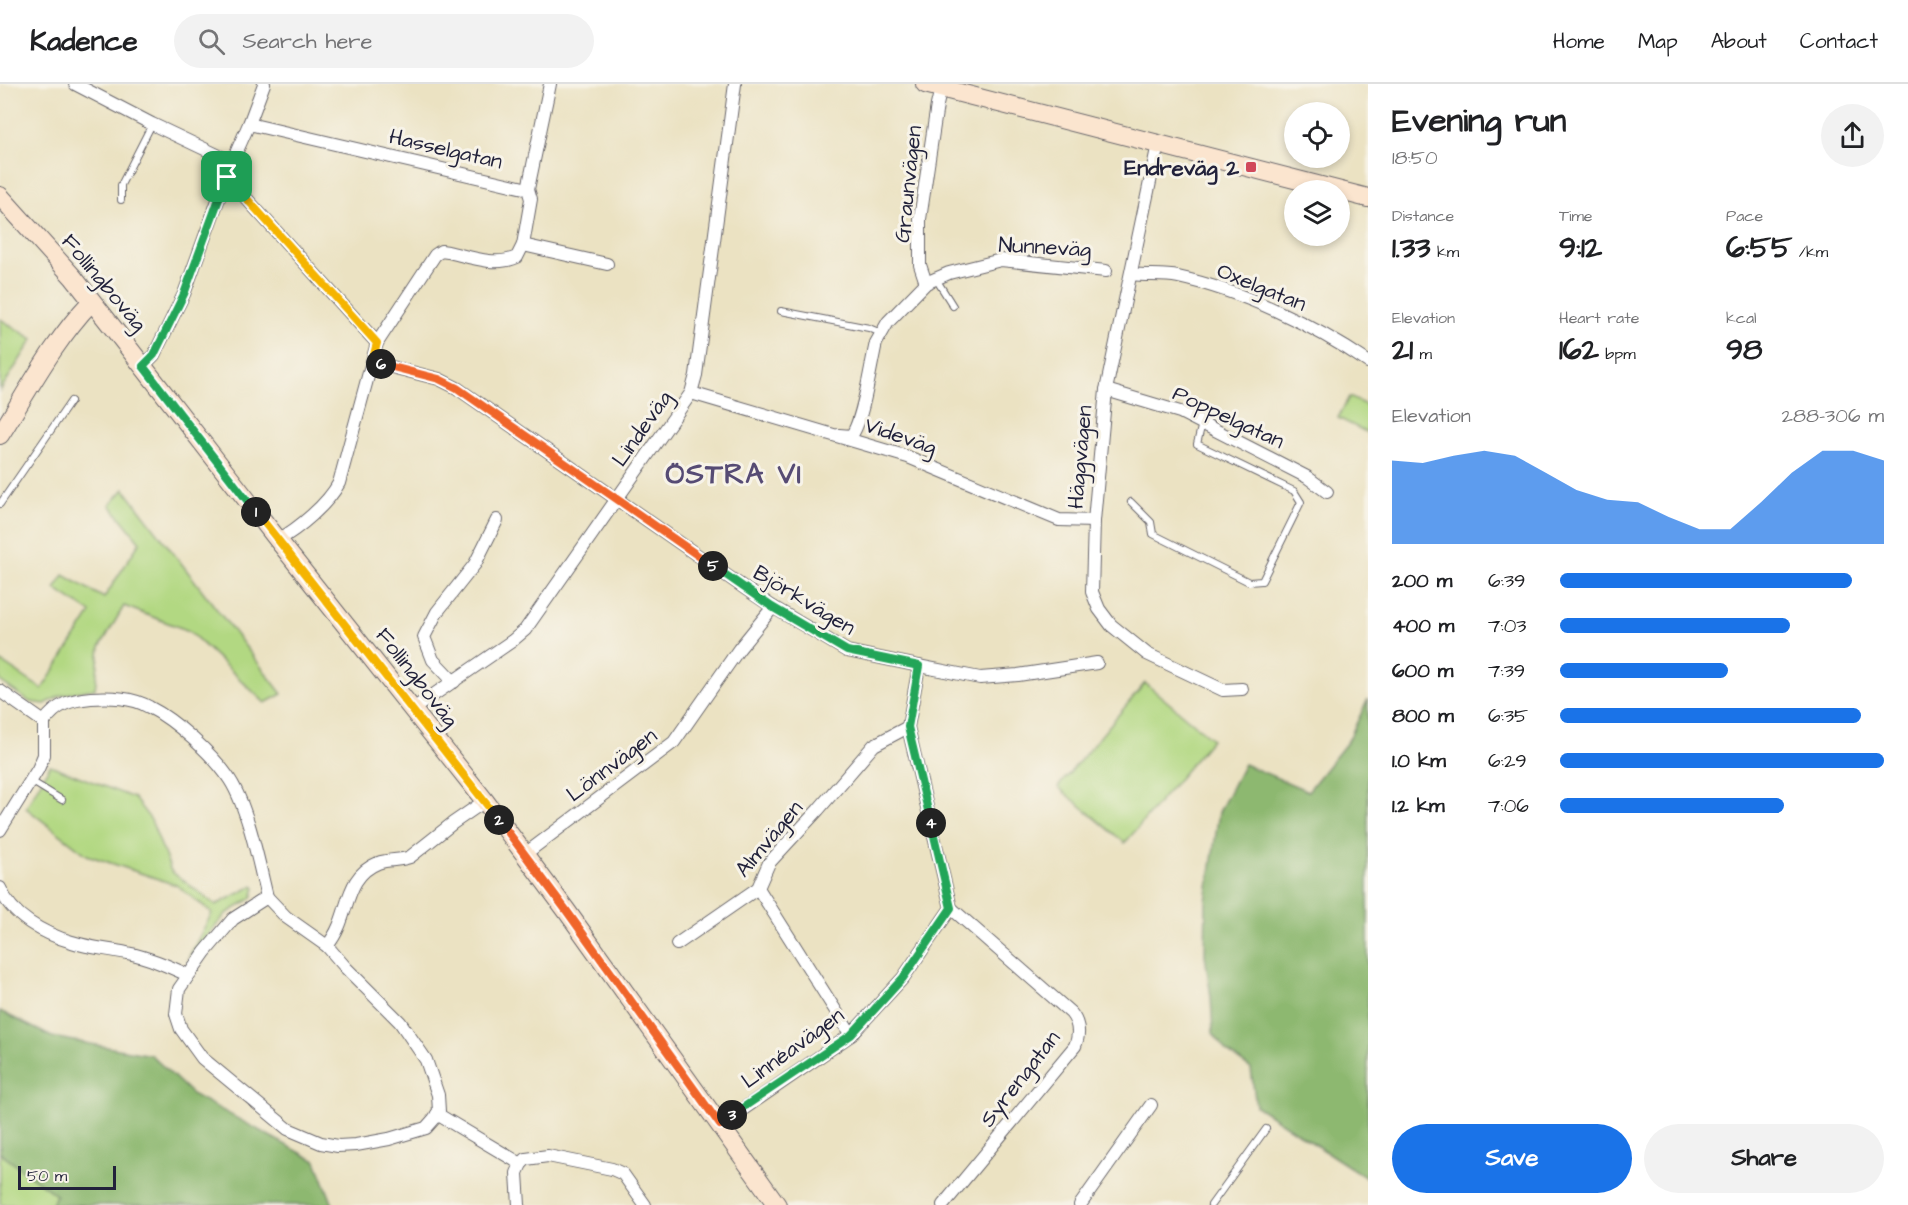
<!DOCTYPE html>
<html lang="en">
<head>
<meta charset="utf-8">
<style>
  :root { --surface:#fff; --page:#f2f2f2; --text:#202124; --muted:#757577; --line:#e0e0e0; --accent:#1a73e8 }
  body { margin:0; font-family:"Architects Daughter",sans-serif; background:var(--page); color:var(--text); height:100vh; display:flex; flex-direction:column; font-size:22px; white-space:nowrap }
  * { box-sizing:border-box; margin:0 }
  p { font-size:20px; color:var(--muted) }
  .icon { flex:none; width:33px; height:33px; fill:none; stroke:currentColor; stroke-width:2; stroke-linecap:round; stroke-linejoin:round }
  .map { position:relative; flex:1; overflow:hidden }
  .side { display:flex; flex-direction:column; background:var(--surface); width:540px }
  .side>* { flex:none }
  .controls { position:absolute; left:1284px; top:18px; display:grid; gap:12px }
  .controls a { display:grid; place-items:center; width:66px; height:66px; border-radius:50%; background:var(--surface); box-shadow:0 3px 9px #0003; font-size:30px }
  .scale { position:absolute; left:18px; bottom:15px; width:98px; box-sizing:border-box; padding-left:6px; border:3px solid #22223b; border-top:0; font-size:16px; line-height:21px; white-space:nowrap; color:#22223b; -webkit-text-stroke:4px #f7f3e8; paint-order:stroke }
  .pin { position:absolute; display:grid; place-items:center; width:51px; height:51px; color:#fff; margin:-26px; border-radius:12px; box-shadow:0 3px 9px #0006 }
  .km { position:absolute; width:30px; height:30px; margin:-15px; border-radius:50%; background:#222; color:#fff; font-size:16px; line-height:30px; text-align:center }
  .round { display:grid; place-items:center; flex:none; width:63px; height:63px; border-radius:32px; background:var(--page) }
  .summary { display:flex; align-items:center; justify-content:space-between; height:102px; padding:0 24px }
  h1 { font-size:33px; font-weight:700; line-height:45px }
  .metrics { display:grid; grid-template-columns:repeat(3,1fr); gap:9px; height:102px; padding:6px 24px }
  .metrics div { display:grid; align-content:center }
  .metrics b { font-size:30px; font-weight:700 }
  .metrics small { font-size:16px; font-weight:400 }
  .metrics p { font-size:16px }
  .chart { height:168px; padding:12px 24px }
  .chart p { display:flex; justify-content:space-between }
  .chart svg { width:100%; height:108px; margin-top:6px; fill:var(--accent); opacity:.7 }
  .primary-button { display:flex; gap:12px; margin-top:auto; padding:12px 24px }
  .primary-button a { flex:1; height:69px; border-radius:36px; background:var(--accent); color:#fff; font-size:24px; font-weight:700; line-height:69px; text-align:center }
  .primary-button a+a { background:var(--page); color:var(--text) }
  ul { padding:0 24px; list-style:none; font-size:20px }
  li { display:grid; grid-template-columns:96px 72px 1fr; align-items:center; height:45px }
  li i { height:15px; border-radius:8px; background:var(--accent) }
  header { display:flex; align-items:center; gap:36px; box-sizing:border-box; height:84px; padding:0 30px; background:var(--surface); border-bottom:2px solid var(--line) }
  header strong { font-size:28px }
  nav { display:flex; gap:33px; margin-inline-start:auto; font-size:21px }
  .search { width:420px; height:54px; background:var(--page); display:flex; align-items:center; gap:15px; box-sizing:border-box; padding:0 21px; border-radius:33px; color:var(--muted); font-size:22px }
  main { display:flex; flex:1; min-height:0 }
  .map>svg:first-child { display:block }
  .green { fill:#b2d882; stroke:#6a7d5e; stroke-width:1.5 }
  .forest { fill:#8db870; stroke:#586d56; stroke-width:1.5 }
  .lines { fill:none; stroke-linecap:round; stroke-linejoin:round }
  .lane-casing { stroke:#68656a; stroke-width:8 }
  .street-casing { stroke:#68656a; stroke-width:14 }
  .secondary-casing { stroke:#68656a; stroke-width:20 }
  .lane { stroke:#fff; stroke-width:6 }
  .street { stroke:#fff; stroke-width:12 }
  .secondary { stroke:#fbe5cf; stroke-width:18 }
  .split-1-casing { stroke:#fff; stroke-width:12 }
  .split-2-casing { stroke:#fff; stroke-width:12 }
  .split-3-casing { stroke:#fff; stroke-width:12 }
  .split-4-casing { stroke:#fff; stroke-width:12 }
  .split-5-casing { stroke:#fff; stroke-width:12 }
  .split-6-casing { stroke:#fff; stroke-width:12 }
  .split-7-casing { stroke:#fff; stroke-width:12 }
  .split-1 { stroke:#22a559; stroke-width:8 }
  .split-2 { stroke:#f5b400; stroke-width:8 }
  .split-3 { stroke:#f0652b; stroke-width:8 }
  .split-4 { stroke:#22a559; stroke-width:8 }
  .split-5 { stroke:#22a559; stroke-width:8 }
  .split-6 { stroke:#f0652b; stroke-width:8 }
  .split-7 { stroke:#f5b400; stroke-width:8 }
  .poi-dot { fill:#d1495b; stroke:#f7f3e8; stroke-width:2 }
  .labels { text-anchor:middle; stroke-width:6; stroke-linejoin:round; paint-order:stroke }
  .street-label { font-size:22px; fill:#22223b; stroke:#f7f3e8 }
  .poi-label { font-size:22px; font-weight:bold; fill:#22223b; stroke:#f7f3e8; text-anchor:end }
  .district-label { font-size:28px; font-weight:bold; letter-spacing:1.5px; fill:#564b74; stroke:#f7f3e8 }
</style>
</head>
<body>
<header>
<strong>Kadence</strong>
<div class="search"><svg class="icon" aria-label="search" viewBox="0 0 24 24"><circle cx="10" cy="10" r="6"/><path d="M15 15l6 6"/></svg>Search here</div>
<nav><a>Home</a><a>Map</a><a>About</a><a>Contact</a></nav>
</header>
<main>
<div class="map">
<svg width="1368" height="1121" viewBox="0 0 1368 1121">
  <rect width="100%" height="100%" fill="#f7f3e8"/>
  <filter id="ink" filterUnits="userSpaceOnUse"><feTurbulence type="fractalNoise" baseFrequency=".0167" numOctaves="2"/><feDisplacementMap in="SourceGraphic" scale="12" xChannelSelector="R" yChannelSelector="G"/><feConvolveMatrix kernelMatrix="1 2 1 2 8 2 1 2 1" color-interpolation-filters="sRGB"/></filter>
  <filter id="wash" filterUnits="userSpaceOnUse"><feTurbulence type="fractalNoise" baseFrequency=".008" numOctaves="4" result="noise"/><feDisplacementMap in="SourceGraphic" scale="24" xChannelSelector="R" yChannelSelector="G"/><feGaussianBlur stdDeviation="1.35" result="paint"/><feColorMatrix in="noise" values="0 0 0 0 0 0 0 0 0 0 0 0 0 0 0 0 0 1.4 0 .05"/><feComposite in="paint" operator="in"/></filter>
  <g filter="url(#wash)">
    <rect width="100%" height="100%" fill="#ebe2c2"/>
    <g class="green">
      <path d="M0,235l33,20 -33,52z"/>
      <path d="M1349,313l19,9v27l-30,-15z"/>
      <path d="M124,405l158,205 -17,9 -76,-72 -65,-25 -24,41 -5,42 -20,3 -15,4 -15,8 -15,-2 -30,-21v-20l42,28 49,-76 -36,-24 9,-14 40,23 36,-56 -30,-37z"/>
      <path d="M1145,599l67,56 -87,104 -67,-56z"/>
      <path d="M50,681l84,33 17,22 20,51 45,34 37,-19 2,2 -3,10 -26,16 -39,46 25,-47 -36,-28 -89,-30 -61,-47z"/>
      <path d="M0,1069l56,42 -4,10h-52z"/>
    </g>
    <g class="forest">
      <path d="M1368,615v480l-112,-73 -5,-37 -25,-18 -13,-18 -2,-36 -6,-42 1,-54 13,-89 25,-48 64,27 40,-50z"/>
      <path d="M0,927l52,26 99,18 41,39 124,67 17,44h-281l4,-10 -56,-42z"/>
    </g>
  </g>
  <g filter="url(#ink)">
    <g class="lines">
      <defs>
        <g id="lane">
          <path d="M121,116v-15l31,-61"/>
          <path d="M936,195l17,27"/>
          <path d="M781,227l88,17 12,5"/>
          <path d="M1131,418l20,20 2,12 96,48 13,-1 39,-79 -7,-11 -97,-47 5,-21"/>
          <path d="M0,420l71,-103"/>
          <path d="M31,697l31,19"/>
          <path d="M1211,1121l55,-76"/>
        </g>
        <g id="street">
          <path d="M75,0l77,40 80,38"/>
          <path d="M249,40l279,65"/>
          <path d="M1158,60l-52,246 -12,131 -2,71 7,17 12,16 36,29 76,36 19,-1"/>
          <path d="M227,93l150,166"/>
          <path d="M523,161l84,19"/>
          <path d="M1132,190c14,2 32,0 46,3 64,14 136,48 190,85"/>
          <path d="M926,199l-6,-18v-46l17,-114 4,-17"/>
          <path d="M372,278l67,17 18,9 289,201 27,18 74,44 72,15 61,12 38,-3 79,-12"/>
          <path d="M143,282l11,-11 30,-61 48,-132 17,-38 15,-40"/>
          <path d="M1106,306l74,22 127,65 20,15"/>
          <path d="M691,309l217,64 151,63 35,1"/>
          <path d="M839,351l12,1c12,-14 20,-73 25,-93l12,-21 38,-39 23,-10 52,-13 105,11"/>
          <path d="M278,456c20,-11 50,-36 61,-57l38,-140 58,-88 6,-4 7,1c22,5 47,15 69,5l6,-12 8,-46 -3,-10 22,-105"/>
          <path d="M454,598l-21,-22 -9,-23 13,-25 38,-48 22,-44"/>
          <path d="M0,607l44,31"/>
          <path d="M413,625l99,-68 13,-11 166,-237 5,-18 39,-291"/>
          <path d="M44,638c13,-18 26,-22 47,-24 19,-1 41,-1 58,9 26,13 65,48 81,73 18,28 29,84 37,117"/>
          <path d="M0,746l38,-61 6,-14v-33"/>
          <path d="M525,770l149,-112 65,-93 34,-42"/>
          <path d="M0,804c11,28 44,46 72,54 18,6 36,7 55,11 21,4 41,13 61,22"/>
          <path d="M758,804l93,147"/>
          <path d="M267,813l19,20 41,29 19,22 54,54 26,38 12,35 1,16 -5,8 -8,9 -37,11 -33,6 -18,1 -17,-3 -33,-14 -86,-71 -21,-29 -5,-15 3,-25 26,-37 28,-33z"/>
          <path d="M677,860l81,-56 11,-25 49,-53 56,-65 34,-18"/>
          <path d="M327,862c5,-6 9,-13 12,-20 10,-24 11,-52 39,-63 10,-4 22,-2 32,-6l43,-34 32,-22"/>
          <path d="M437,1030l84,50"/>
          <path d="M720,1041l131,-90 52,-57 48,-70 -43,-181 11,-61"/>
          <path d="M519,1121l-2,-32 4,-9 5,-5 22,-3 64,13 11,5 22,31"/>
          <path d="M943,1121l132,-159c5,-12 4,-23 -4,-33l-120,-105"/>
          <path d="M1080,1121l71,-100"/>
        </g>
        <g id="secondary">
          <path d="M925,0l443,114"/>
          <path d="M0,112l73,81 37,47 168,216 207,261 81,109 211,295"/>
          <path d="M0,351c29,-46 54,-94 91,-133"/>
        </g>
      </defs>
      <use href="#lane" class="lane-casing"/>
      <use href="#street" class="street-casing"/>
      <use href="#secondary" class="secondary-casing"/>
      <use href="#lane" class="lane"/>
      <use href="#street" class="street"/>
      <use href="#secondary" class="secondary"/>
    </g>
  </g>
  <g class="lines" filter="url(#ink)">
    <defs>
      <path id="split-1" d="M227,93l-43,117 -30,61 -11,11 113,146"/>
      <path id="split-2" d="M256,428l243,308"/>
      <path id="split-3" d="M499,736l67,90 154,215 12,-10"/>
      <path id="split-4" d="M732,1031l119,-80 52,-57 48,-70 -20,-85"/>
      <path id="split-5" d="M713,482l59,41 75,44 72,15 -11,61 23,96"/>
      <path id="split-6" d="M381,280l58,15 18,9 256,178"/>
      <path id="split-7" d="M227,93l150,166 -5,19 9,2"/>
    </defs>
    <use href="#split-1" class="split-1-casing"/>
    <use href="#split-2" class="split-2-casing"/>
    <use href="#split-3" class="split-3-casing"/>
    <use href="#split-4" class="split-4-casing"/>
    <use href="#split-5" class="split-5-casing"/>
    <use href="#split-6" class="split-6-casing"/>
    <use href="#split-7" class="split-7-casing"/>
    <use href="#split-1" class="split-1"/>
    <use href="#split-2" class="split-2"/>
    <use href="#split-3" class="split-3"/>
    <use href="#split-4" class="split-4"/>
    <use href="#split-5" class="split-5"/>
    <use href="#split-6" class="split-6"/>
    <use href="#split-7" class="split-7"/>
  </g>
  <rect class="poi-dot" x="1245" y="77" width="12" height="12" rx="3"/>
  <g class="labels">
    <g class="street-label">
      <text transform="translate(446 64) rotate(13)" y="8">Hasselgatan</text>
      <text transform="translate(907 100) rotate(-84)" y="8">Graunvägen</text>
      <text transform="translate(1045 162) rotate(3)" y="8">Nunneväg</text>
      <text transform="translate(105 198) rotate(50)" y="8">Follingboväg</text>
      <text transform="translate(1262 202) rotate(22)" y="8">Oxelgatan</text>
      <text transform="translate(1229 332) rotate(25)" y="8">Poppelgatan</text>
      <text transform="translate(641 344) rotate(-55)" y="8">Lindeväg</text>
      <text transform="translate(901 351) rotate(19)" y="8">Videväg</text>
      <text transform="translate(1079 373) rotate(-85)" y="8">Häggvägen</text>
      <text transform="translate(805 515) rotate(31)" y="8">Björkvägen</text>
      <text transform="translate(418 593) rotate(52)" y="8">Follingboväg</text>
      <text transform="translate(611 680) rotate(-37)" y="8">Lönnvägen</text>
      <text transform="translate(768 754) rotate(-50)" y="8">Almvägen</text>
      <text transform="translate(792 963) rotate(-36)" y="8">Linnéavägen</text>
      <text transform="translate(1019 994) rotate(-52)" y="8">Syrengatan</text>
    </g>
    <g class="poi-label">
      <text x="1239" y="91">Endreväg 2</text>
    </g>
    <g class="district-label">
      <text x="734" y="399">ÖSTRA VI</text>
    </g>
  </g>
</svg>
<div class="controls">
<a><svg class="icon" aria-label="locate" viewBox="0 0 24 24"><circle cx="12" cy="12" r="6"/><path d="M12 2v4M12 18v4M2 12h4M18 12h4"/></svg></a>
<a><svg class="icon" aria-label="layers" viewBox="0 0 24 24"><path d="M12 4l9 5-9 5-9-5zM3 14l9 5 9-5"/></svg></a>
</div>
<div class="scale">50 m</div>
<div class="pin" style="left:227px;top:93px;background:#1e9e55"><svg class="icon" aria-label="arrive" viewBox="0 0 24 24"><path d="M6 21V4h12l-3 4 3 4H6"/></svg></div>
<b class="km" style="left:256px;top:428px">1</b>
<b class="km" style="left:499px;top:736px">2</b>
<b class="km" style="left:732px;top:1031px">3</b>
<b class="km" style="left:931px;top:739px">4</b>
<b class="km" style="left:713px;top:482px">5</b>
<b class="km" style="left:381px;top:280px">6</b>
</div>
<section class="side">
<div class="summary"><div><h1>Evening run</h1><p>18:50</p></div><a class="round"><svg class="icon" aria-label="share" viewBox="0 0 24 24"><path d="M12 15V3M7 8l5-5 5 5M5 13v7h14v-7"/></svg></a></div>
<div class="metrics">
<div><p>Distance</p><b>1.33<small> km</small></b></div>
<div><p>Time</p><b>9:12</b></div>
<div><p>Pace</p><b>6:55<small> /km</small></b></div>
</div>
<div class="metrics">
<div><p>Elevation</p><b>21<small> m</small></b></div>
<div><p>Heart rate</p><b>162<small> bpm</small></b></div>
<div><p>kcal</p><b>98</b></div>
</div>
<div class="chart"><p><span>Elevation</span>288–306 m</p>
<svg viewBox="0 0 160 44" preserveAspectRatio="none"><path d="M0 44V10L10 11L20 8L30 6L40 8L50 15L60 22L70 26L80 27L90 33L100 38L110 38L120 27L130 15L140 6L150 6L160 10V44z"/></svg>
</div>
<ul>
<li><b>200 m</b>6:39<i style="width:90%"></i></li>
<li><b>400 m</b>7:03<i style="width:71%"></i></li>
<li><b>600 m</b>7:39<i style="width:52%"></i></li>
<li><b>800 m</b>6:35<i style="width:93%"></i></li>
<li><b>1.0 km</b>6:29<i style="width:100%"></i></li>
<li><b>1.2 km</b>7:06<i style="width:69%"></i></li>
</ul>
<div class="primary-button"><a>Save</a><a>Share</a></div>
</section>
</main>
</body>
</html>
